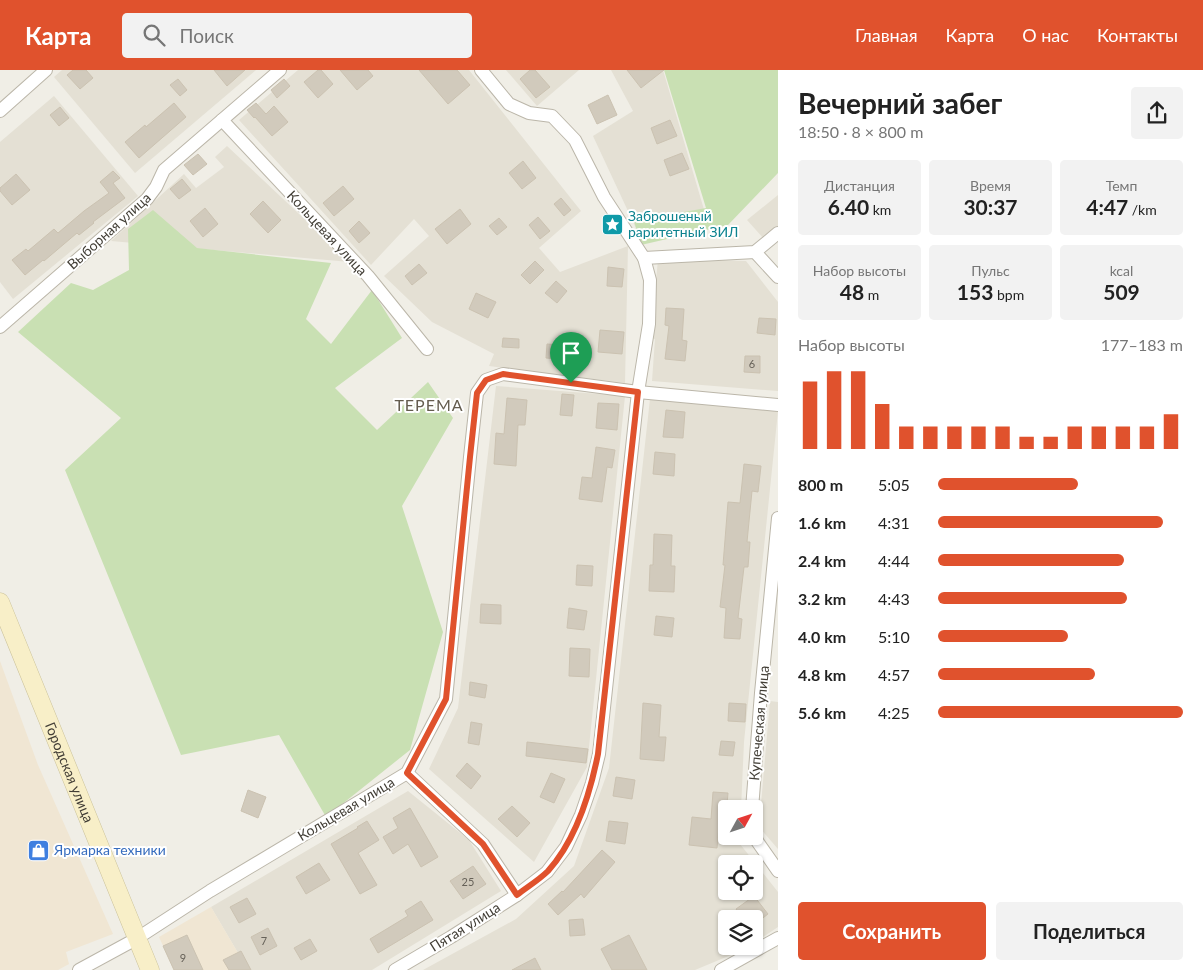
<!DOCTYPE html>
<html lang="ru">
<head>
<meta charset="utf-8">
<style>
  :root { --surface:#fff; --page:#f2f2f2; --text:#222; --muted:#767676; --accent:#e0522d }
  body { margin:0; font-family:Lato,sans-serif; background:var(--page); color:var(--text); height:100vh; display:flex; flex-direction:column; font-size:19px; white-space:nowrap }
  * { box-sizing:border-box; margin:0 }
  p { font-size:16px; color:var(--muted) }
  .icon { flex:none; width:28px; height:28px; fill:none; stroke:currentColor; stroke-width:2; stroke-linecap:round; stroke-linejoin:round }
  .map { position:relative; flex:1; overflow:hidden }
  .details { display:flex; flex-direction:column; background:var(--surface); width:425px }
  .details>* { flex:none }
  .needle { width:32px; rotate:50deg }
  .fabs { position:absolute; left:718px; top:730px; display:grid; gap:10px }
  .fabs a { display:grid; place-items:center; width:45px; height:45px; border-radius:5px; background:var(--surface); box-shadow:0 1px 4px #0004; font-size:25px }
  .pin { position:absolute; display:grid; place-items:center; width:42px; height:42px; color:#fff; margin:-51px -21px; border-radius:50% 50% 50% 0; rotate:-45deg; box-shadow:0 0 5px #0007 }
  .pin .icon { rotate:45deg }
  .round { display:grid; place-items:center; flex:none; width:52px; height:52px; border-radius:5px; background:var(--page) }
  .overview { display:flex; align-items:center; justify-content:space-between; height:85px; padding:0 20px }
  h1 { font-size:28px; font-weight:700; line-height:38px }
  .figures { display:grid; grid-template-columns:repeat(3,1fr); gap:8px; height:85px; padding:5px 20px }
  .figures div { display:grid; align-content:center; border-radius:5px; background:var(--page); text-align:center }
  .figures b { font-size:21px; font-weight:700 }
  .figures small { font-size:14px; font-weight:400 }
  .figures p { font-size:14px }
  .chart { height:140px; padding:10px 20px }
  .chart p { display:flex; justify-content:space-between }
  .chart svg { width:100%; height:90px; margin-top:5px; stroke:var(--accent); stroke-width:6 }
  .button { display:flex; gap:10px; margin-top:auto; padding:10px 20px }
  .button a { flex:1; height:58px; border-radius:5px; background:var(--accent); color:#fff; font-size:20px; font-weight:700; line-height:58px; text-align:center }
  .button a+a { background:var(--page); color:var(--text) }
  ul { padding:0 20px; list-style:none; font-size:16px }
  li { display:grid; grid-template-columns:80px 60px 1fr; align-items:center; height:38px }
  li i { height:12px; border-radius:6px; background:var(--accent) }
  header { display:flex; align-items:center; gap:30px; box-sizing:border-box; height:70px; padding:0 25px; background:var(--accent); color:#fff }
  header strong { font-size:24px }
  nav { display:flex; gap:28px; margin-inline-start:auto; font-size:18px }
  .search { width:350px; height:45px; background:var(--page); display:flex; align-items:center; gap:12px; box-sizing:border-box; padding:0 18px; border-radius:5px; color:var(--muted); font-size:19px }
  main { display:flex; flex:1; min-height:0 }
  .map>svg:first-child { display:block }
  .residential { fill:#e4e0d4; fill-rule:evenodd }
  .commercial { fill:#f0e6d3 }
  .green { fill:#c9e0b3 }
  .building { fill:#d1cabc; stroke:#cbc2b1 }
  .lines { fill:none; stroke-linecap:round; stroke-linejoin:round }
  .street-casing { stroke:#bbb6a9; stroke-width:14 }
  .secondary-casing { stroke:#cbc29a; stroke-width:19 }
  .street { stroke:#fff; stroke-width:12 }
  .secondary { stroke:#f8efc8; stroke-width:18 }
  .route-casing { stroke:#fff; stroke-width:10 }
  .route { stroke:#e0522d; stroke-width:6 }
  .labels { text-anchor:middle; stroke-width:4; stroke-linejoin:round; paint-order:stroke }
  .number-label { font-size:11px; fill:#666158 }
  .culture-label { font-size:14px; fill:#0d838f; stroke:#fff; text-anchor:start }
  .street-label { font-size:14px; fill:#423e36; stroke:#fff }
  .shop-label { font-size:14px; fill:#366cbe; stroke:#fff; text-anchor:start }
  .quarter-label { font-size:16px; letter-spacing:1px; fill:#645c4e; stroke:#fff }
</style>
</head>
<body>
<header>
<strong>Карта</strong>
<div class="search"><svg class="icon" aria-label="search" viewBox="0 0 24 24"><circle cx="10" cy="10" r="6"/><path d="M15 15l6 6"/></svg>Поиск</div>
<nav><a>Главная</a><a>Карта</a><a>О нас</a><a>Контакты</a></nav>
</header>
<main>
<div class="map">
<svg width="778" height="900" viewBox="0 0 778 900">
  <rect width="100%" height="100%" fill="#f0eee6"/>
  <g class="residential">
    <path d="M62,0h194l-121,103 -81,-96z"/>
    <path d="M298,0h171l112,141 -42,37 21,24 68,-26 -3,137 -136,-17 5,-12 -62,-32 -48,-46 45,-40 -15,-17 -43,46 -132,-145z"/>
    <path d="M506,0h73l-42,36z"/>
    <path d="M611,0h52l42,143 -64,26 -48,-103 40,-25z"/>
    <path d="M54,26l84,100 -125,103 -13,-17v-140z"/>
    <path d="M227,76l123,116 -239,-21 73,-67 12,14 28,-21 -9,-10z"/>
    <path d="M778,125v32l-14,12 -17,-19z"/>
    <path d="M658,189l88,2 32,41v89l-126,-10 3,-42 -4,-1z"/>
    <path d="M496,316l129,10 -38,371 -53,95 -105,-93 29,-61z"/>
    <path d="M650,329l128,12 -34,331 -3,67h-15v27h14v8l38,48v35l-24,16v-24h-28v27h22l-5,4 -48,20h-272l93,-51 58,-53 35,-98zM726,794h28v27h-28z"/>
    <path d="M770,631l8,1v147l-19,-22z"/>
    <path d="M408,721l61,49 32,51 -129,79h-124l-37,-63z"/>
  </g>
  <g class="commercial">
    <path d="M0,591l38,104 75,169 -47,18 3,12 -11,6h-58z"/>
    <path d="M211,837l37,63h-74l-15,-33z"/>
  </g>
  <g class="green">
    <path d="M664,0h114v103l-50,52 -87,20 -7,-24 72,-13z"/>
    <path d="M153,140l44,38 134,15 -25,56 25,25 41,-54 30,48 -67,50 42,42 51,-48 25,36 -51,88 41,126 -33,118 -84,67 -47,-82 -98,20 -116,-285 56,-52 -103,-86 53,-49 22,7 36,-20 -1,-41z"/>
  </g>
  <g class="building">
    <path d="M73,0h13l7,8 -13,11 -13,-14z"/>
    <path d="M214,0h31l-18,16z"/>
    <path d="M318,0h3l12,14 -15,14 -14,-16z"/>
    <path d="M340,0h28l5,6 -16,14z"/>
    <path d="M419,0h38l13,15 -22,19z"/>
    <path d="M530,0h5l15,17 -14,11 -16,-19z"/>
    <path d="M627,0h37l-23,18z"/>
    <path d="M178,9l9,11 -7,6 -10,-11z"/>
    <path d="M284,9l6,7 -13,12 -6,-8z"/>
    <path d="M608,25l9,20 -20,9 -9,-19z"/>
    <path d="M174,33l12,14 -47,41 -14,-16 20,-17 1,2z"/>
    <path d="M256,33l10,11 8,-8 14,16 -16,14 -17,-19 -1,1 -7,-8z"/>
    <path d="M60,37l9,11 -10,8 -9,-11z"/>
    <path d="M670,50l7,16 -20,8 -6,-16z"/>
    <path d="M682,83l7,16 -19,7 -6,-16z"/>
    <path d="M198,84l9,10 -14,11 -9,-10z"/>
    <path d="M523,91l13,17 -14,11 -13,-16z"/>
    <path d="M113,101l7,7 -7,5 12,15 -32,24 1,1 -15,12 -2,-2 -33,28 -1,-1 -18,15 -13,-15 14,-11 2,2 26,-22 4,4 26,-22 25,-18 -9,-11z"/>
    <path d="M16,104l14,16 -18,15 -12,-14v-3z"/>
    <path d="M182,109l9,11 -12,9 -9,-10z"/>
    <path d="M343,116l11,13 -20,17 -11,-13z"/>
    <path d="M561,128l10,12 -7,6 -10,-12z"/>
    <path d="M263,131l18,19 -13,13 -18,-19z"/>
    <path d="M205,138l13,16 -15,13 -13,-16z"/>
    <path d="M460,139l11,15 -24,20 -12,-15z"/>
    <path d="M538,147l12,14 -10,8 -11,-14z"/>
    <path d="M499,148l8,9 -10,8 -8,-9z"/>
    <path d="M359,151l11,12 -11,10 -10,-12z"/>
    <path d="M535,191l9,9 -14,14 -9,-9z"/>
    <path d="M419,194l8,9 -15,12 -7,-9z"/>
    <path d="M608,197l16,2 -2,18 -15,-1z"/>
    <path d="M556,211l11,10 -10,12 -12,-10z"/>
    <path d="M476,223l20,9 -8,16 -19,-9z"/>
    <path d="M666,238l18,1 -2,31 5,1 -2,20 -20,-2 4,-33 -4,-1z"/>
    <path d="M759,248l17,1 -1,16 -18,-2z"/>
    <path d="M600,260l24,2 -2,22 -24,-2z"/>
    <path d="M503,268l16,1v9l-17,-1z"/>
    <path d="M547,274l13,1 -1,14 -13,-1z"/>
    <path d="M745,286h15v17l-16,-1z"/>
    <path d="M562,324l12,1 -2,21 -12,-1z"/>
    <path d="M507,328l20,2 -2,25h-7l-2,41 -22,-2 2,-31 8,1z"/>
    <path d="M598,333l21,1 -2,26 -21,-2z"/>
    <path d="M666,340l19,2 -2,26 -20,-1z"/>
    <path d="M596,377l19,3 -3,18 -5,-1 -5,35 -23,-3 3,-22 10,1z"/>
    <path d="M655,382l20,2 -1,22 -21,-2z"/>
    <path d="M744,394l17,2 -3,26 -6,-1 -5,51h3l-2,25h-4l-6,51 4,1 -2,20 -16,-1 2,-30 -6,-1 5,-42h-2l5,-63 12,1z"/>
    <path d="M654,464l18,1 -1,31h4l-1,26 -25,-1 1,-26h3z"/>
    <path d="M577,495l16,1 -1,20 -16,-1z"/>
    <path d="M481,534l20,1v19l-21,-1z"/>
    <path d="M569,538l18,3 -3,19 -17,-2z"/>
    <path d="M656,546l18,2 -2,19 -18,-2z"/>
    <path d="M570,578l20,1 -1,28 -20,-1z"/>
    <path d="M470,612l17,3 -2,13 -16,-3z"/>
    <path d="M643,633l18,2 -2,32h7l-2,24 -24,-2z"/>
    <path d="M729,633l17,1 -1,18 -17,-1z"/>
    <path d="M471,652l11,2 -3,21 -11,-2z"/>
    <path d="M721,671l14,1 -2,14 -14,-1z"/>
    <path d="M527,672l61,7 -2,14 -60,-7z"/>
    <path d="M467,693l14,13 -10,13 -15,-13z"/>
    <path d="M551,703l14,6 -11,24 -14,-6z"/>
    <path d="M616,707l19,3 -3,19 -19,-3z"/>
    <path d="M248,720l18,7 -8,21 -17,-7z"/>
    <path d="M713,722l15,1 -2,22h-6l-3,33 -28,-3 3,-28 19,2z"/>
    <path d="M512,736l18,17 -13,14 -19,-18z"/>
    <path d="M410,738l28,49 -17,10 -13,-23 -15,10 -10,-17 15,-9 -5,-10z"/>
    <path d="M367,751l12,19 -21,13 19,32 -17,9 -29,-50 27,-16 -1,-1z"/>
    <path d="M609,751l19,2 -3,21 -19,-3z"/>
    <path d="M602,780l13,12 -31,36 -3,-4 -23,21 -10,-11 14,-13 1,1z"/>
    <path d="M319,793l11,17 -24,14 -10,-17z"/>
    <path d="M473,796l13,18 -23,15 -13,-18z"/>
    <path d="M754,826l14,18 -14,11v-6h-11l-7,-10z"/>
    <path d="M247,828l9,16 -17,9 -9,-16z"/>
    <path d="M421,831l12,19 -55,33 -8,-14 38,-23 -3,-5z"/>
    <path d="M583,849l2,16 -15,1 -1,-16z"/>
    <path d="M268,858l9,18 -17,9 -9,-18z"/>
    <path d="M187,865l16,35h-29l-11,-24z"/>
    <path d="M629,865l18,35h-35l-11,-21z"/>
    <path d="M310,869l7,12 -16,9 -7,-12z"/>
    <path d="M241,881l10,19h-22l-6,-10z"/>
    <path d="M535,888l6,12h-29z"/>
  </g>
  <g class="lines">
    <defs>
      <g id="street">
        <path d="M0,41l46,-41"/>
        <path d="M222,50l146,156 59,73"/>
        <path d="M755,182l23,25"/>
        <path d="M644,188l111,-6 23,-19"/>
        <path d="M0,257l147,-128 9,-12 8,-17 116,-100"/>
        <path d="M407,703l76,71 34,51"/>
        <path d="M752,739l9,-116 17,-175"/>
        <path d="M754,760l3,11 21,30"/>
        <path d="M79,900l57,-31 74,-48 197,-118 39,-74 24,-242 7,-64 9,-13 17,-6 135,18 140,13"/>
        <path d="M395,900l56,-33 66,-42 30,-23 19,-25 15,-32 11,-32 7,-29 39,-362 11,-68 1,-44 -6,-22 -40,-61 -29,-57 -23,-24 -23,-3 -20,-9 -28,-34"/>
        <path d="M721,900l57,-32"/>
      </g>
      <g id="secondary">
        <path id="s1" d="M0,532l150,368"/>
      </g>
    </defs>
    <use href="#street" class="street-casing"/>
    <use href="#secondary" class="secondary-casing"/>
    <use href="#street" class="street"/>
    <use href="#secondary" class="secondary"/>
  </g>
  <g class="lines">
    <defs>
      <path id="route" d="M503,304l135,18 -40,362c-8,40 -22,86 -50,117 -9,9 -21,16 -31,24l-34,-51 -76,-71 39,-74 24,-242 7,-64 9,-13z"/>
    </defs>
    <use href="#route" class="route-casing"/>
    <use href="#route" class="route"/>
  </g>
  <defs>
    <symbol id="sight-square" viewBox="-11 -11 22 22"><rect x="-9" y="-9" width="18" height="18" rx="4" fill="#0f9aa8" stroke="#fff"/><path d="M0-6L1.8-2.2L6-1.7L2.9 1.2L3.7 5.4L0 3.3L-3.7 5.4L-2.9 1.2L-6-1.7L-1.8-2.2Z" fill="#fff"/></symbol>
    <symbol id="shop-square" viewBox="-11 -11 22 22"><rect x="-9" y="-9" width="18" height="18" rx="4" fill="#3f7fe0" stroke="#fff"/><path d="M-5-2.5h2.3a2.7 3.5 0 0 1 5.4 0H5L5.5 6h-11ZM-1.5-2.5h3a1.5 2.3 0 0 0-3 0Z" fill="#fff"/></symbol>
  </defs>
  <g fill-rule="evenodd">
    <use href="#sight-square" x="600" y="142" width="25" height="25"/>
    <use href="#shop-square" x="26" y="768" width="25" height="25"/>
  </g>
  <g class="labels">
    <g class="number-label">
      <text x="752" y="298">6</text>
      <text x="468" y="816">25</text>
      <text x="264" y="875">7</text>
      <text x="183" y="892">9</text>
    </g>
    <g class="culture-label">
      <text x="628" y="151">Заброшеный<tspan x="628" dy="16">раритетный ЗИЛ</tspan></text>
    </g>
    <g class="street-label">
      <text transform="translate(109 161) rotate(-42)" y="5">Выборная улица</text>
      <text transform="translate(327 163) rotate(47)" y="5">Кольцевая улица</text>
      <text transform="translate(759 653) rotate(-85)" y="5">Купеческая улица</text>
      <text dy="5" stroke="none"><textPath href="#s1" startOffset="184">Городская улица</textPath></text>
      <text transform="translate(346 739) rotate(-31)" y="5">Кольцевая улица</text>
      <text transform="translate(465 857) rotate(-32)" y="5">Пятая улица</text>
    </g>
    <g class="shop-label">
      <text x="54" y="785">Ярмарка техники</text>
    </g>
    <g class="quarter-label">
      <text x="429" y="341">ТЕРЕМА</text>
    </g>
  </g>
</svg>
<div class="fabs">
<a><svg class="needle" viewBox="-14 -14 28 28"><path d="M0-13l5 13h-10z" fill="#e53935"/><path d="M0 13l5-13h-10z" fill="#767676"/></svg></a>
<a><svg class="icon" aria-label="locate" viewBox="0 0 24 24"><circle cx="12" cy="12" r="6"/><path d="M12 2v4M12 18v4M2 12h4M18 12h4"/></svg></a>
<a><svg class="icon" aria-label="layers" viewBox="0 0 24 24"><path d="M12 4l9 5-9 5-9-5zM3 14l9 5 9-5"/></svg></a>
</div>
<div class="pin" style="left:571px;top:313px;background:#1e9e55"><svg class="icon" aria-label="arrive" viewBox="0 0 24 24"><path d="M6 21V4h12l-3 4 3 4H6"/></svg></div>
</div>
<section class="details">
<div class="overview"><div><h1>Вечерний забег</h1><p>18:50 · 8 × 800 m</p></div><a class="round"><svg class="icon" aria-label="share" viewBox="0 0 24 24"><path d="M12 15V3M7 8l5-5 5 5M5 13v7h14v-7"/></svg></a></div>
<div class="figures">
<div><p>Дистанция</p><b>6.40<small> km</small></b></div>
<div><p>Время</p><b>30:37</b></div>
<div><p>Темп</p><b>4:47<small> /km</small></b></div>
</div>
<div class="figures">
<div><p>Набор высоты</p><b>48<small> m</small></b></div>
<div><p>Пульс</p><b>153<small> bpm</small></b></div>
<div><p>kcal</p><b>509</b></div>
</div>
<div class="chart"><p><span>Набор высоты</span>177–183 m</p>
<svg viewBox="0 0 160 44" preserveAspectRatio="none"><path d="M5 44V11M15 44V6M25 44V6M35 44V22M45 44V33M55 44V33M65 44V33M75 44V33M85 44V33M95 44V38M105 44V38M115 44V33M125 44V33M135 44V33M145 44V33M155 44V27"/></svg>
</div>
<ul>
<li><b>800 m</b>5:05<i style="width:57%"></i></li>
<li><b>1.6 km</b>4:31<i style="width:92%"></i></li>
<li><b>2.4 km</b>4:44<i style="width:76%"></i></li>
<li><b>3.2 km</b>4:43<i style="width:77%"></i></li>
<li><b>4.0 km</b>5:10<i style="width:53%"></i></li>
<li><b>4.8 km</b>4:57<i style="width:64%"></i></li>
<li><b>5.6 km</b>4:25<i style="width:100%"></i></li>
</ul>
<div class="button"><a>Сохранить</a><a>Поделиться</a></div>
</section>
</main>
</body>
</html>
